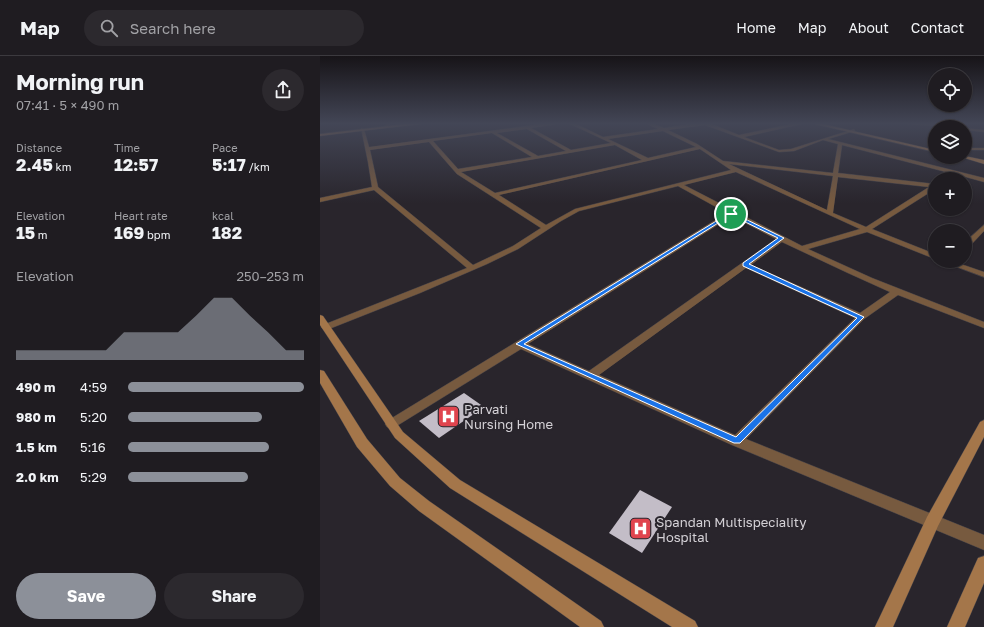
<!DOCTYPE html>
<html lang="en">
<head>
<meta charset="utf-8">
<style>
  :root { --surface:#1f1c21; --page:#2c292e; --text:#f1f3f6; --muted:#a1a1a5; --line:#3c3a3f; --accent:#8c9099 }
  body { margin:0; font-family:"Golos Text",sans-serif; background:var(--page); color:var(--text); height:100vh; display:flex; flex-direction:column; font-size:15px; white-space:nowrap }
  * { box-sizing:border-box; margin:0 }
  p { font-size:13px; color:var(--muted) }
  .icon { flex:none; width:22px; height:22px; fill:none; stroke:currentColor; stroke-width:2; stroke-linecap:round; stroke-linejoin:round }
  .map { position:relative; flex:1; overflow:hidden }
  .panel { display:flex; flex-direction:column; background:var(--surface); width:320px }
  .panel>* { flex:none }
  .fabs { position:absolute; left:608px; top:12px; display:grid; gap:8px }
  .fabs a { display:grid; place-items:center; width:44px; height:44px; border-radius:50%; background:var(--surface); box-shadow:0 1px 3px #0004,0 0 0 1px var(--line); font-size:20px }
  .pin { position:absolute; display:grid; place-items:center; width:34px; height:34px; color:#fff; margin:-17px; border:2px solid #fff; border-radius:50%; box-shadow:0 1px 4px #0007 }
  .round { display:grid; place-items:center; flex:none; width:42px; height:42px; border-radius:21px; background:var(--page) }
  .headline { display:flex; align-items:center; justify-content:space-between; height:68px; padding:0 16px }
  h1 { font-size:22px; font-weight:700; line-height:30px }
  .stats { display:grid; grid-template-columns:repeat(3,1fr); gap:6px; height:68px; padding:4px 16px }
  .stats div { display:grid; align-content:center }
  .stats b { font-size:17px; font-weight:700 }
  .stats small { font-size:11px; font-weight:400 }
  .stats p { font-size:11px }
  .chart { height:112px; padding:8px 16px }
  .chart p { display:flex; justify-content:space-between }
  .chart svg { width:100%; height:72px; margin-top:4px; fill:var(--accent); opacity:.7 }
  .button { display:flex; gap:8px; margin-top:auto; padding:8px 16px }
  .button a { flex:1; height:46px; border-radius:24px; background:var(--accent); color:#fff; font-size:16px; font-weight:700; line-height:46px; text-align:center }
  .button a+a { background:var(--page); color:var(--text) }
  ul { padding:0 16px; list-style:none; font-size:13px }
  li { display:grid; grid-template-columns:64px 48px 1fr; align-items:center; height:30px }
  li i { height:10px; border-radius:5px; background:var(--accent) }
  header { display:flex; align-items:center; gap:24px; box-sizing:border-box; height:56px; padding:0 20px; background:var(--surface); border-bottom:1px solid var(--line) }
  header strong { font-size:19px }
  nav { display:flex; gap:22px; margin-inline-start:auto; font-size:14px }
  .search { width:280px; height:36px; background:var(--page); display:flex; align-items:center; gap:10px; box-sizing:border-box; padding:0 14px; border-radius:22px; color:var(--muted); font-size:15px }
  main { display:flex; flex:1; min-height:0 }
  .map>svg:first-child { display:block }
  .building { fill:#c3bdc7 }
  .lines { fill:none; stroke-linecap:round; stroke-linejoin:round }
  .lane-casing { stroke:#444147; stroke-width:1 }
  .street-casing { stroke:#444147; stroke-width:1 }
  .secondary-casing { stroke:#444147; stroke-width:1 }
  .lane { fill:#775a3f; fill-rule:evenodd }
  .street { fill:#775a3f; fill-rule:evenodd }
  .secondary { fill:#a4764a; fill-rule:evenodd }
  .route { fill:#1a73e8; stroke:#fff; fill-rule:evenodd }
  .labels { text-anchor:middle; stroke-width:4; stroke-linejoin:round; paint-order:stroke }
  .near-poi-label { font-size:13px; fill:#d4d1d6; stroke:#29252c; text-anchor:start }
</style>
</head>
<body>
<header>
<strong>Map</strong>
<div class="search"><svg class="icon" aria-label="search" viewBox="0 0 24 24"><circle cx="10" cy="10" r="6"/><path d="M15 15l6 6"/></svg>Search here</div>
<nav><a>Home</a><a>Map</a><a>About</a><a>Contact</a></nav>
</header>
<main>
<section class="panel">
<div class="headline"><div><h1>Morning run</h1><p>07:41 · 5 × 490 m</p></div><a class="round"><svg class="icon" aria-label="share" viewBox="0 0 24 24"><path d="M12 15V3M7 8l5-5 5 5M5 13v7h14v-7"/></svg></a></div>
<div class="stats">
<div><p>Distance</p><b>2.45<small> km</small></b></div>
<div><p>Time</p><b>12:57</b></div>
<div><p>Pace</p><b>5:17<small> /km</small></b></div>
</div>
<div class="stats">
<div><p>Elevation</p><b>15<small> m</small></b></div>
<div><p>Heart rate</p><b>169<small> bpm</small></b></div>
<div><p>kcal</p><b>182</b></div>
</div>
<div class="chart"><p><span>Elevation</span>250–253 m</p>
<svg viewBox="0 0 160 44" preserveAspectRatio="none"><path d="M0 44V38L10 38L20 38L30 38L40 38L50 38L60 27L70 27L80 27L90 27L100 17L110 6L120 6L130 17L140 27L150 38L160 38V44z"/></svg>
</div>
<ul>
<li><b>490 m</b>4:59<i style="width:100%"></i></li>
<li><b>980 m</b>5:20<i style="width:76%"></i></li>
<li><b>1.5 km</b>5:16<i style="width:80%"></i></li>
<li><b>2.0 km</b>5:29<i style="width:68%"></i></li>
</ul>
<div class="button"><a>Save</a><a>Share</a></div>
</section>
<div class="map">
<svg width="664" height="571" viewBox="0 0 664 571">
  <rect width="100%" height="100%" fill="#29252c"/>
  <g class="building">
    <path d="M144,337l20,14 -45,31 -20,-17z"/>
    <path d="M320,434l32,17 -30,46 -33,-20z"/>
  </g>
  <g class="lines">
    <defs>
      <path id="lane" d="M67,67h4l-4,4h-2z"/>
      <g id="street">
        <path d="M229,67h14l-32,5 40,22 40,-7 -43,-20h6l29,14 55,-8 -13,-6h7l12,5 32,-5h13l30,12 57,-12h10l-62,14 35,13 12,-1 63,-20 1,2 -27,8 156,39v4l-29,-8 -7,5h-7l9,-6 -108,-28 -4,28 97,11v5l-63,40 63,25v5l-68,-27 -59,17 64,29 112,44v6l-86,-33 -34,24 -118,120 238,96v15l-252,-105 -211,-96 -126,78 -4,2 -4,-2 -2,-3 2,-3 340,-208 -49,-27 -99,25 -18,10 -43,28 -31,15 -67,29 -91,36h-6l-2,-2 2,-2 144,-57 -93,-78 -54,12v-4l52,-11 -4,-25 -7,-34 3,1 5,18zM385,69l74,27 15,-1 29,-11 15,4 -5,29 -110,-12 -26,-17 -29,-14zM207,73l39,22 -28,5 -41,-23zM343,75l33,16 -48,11 -40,-19zM172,77l40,24 -74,12 -25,-28zM109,86l28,32 84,54 -28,18 -40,19 -95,-78 -8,-37zM295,89l27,15 -147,33 -34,-21zM380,93l31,21 -156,39 -29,16 -47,-30zM409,108l104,12 -6,34zM416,116l124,57 -58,17 -118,-61zM518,121l91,10 -63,40 -33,-14zM412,160l44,23 -187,132 -61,-27zM462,186l66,31 42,19 -30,21 -109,-48zM426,212l109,50 -120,117 -136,-60z"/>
        <path d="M574,67h24l36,4z"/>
        <path d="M645,72l19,2v2l-19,-2z"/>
        <rect x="645" y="92" width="19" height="2"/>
        <path d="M664,169v6l-16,17h-3v-6z"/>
        <path d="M621,205h11l32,11v5z"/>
      </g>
      <g id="secondary">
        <path d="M93,67h16l-109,13v-2z"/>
        <path d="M490,67h9l116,27v2z"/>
        <path d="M645,100l19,4v4l-23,-7z"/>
        <path d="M0,259l3,1 80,116 57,48 235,141 3,6h-26l-222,-139 -55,-50 -75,-113z"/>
        <path d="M0,314l4,1 43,68 33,39 29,23 172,120 3,6h-24l-161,-116 -29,-25 -33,-39 -37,-64z"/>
        <path d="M664,364v17l-46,89 -45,101h-18l52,-110 53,-95z"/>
        <path d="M664,500v27l-19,44h-18l31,-69z"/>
      </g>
    </defs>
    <use href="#lane" class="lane-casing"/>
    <use href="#street" class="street-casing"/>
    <use href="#secondary" class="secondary-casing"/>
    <use href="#lane" class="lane"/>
    <use href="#street" class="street"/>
    <use href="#secondary" class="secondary"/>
  </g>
  <linearGradient id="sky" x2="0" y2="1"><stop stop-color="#171418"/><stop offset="0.46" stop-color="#434656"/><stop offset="1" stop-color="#434656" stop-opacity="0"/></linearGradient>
  <rect width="664" height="147" fill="url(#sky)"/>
  <path class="route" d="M411,156l53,26 -35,26 115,53 -124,126h-6l-218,-99zM411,159l47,23 -35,25v3l114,52 -121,119 -212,-93z"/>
  <defs>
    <symbol id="hospital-square" viewBox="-11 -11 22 22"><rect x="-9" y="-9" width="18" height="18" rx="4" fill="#e0444e" stroke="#29252c"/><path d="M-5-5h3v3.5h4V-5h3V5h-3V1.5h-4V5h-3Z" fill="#fff"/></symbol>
  </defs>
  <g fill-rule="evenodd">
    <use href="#hospital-square" x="116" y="348" width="25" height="25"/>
    <use href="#hospital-square" x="308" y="460" width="25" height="25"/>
  </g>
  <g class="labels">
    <g class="near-poi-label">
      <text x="144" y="358">Parvati<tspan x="144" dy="15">Nursing Home</tspan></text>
      <text x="336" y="471">Spandan Multispeciality<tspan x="336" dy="15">Hospital</tspan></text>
    </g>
  </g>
</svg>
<div class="fabs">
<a><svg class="icon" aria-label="locate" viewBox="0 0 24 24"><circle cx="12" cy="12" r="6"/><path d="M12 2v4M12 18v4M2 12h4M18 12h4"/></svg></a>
<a><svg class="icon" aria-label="layers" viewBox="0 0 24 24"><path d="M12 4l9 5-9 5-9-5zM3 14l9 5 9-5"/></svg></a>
<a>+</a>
<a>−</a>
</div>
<div class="pin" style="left:411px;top:158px;background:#1e9e55"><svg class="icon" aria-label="arrive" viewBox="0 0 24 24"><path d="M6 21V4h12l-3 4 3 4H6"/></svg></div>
</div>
</main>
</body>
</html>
